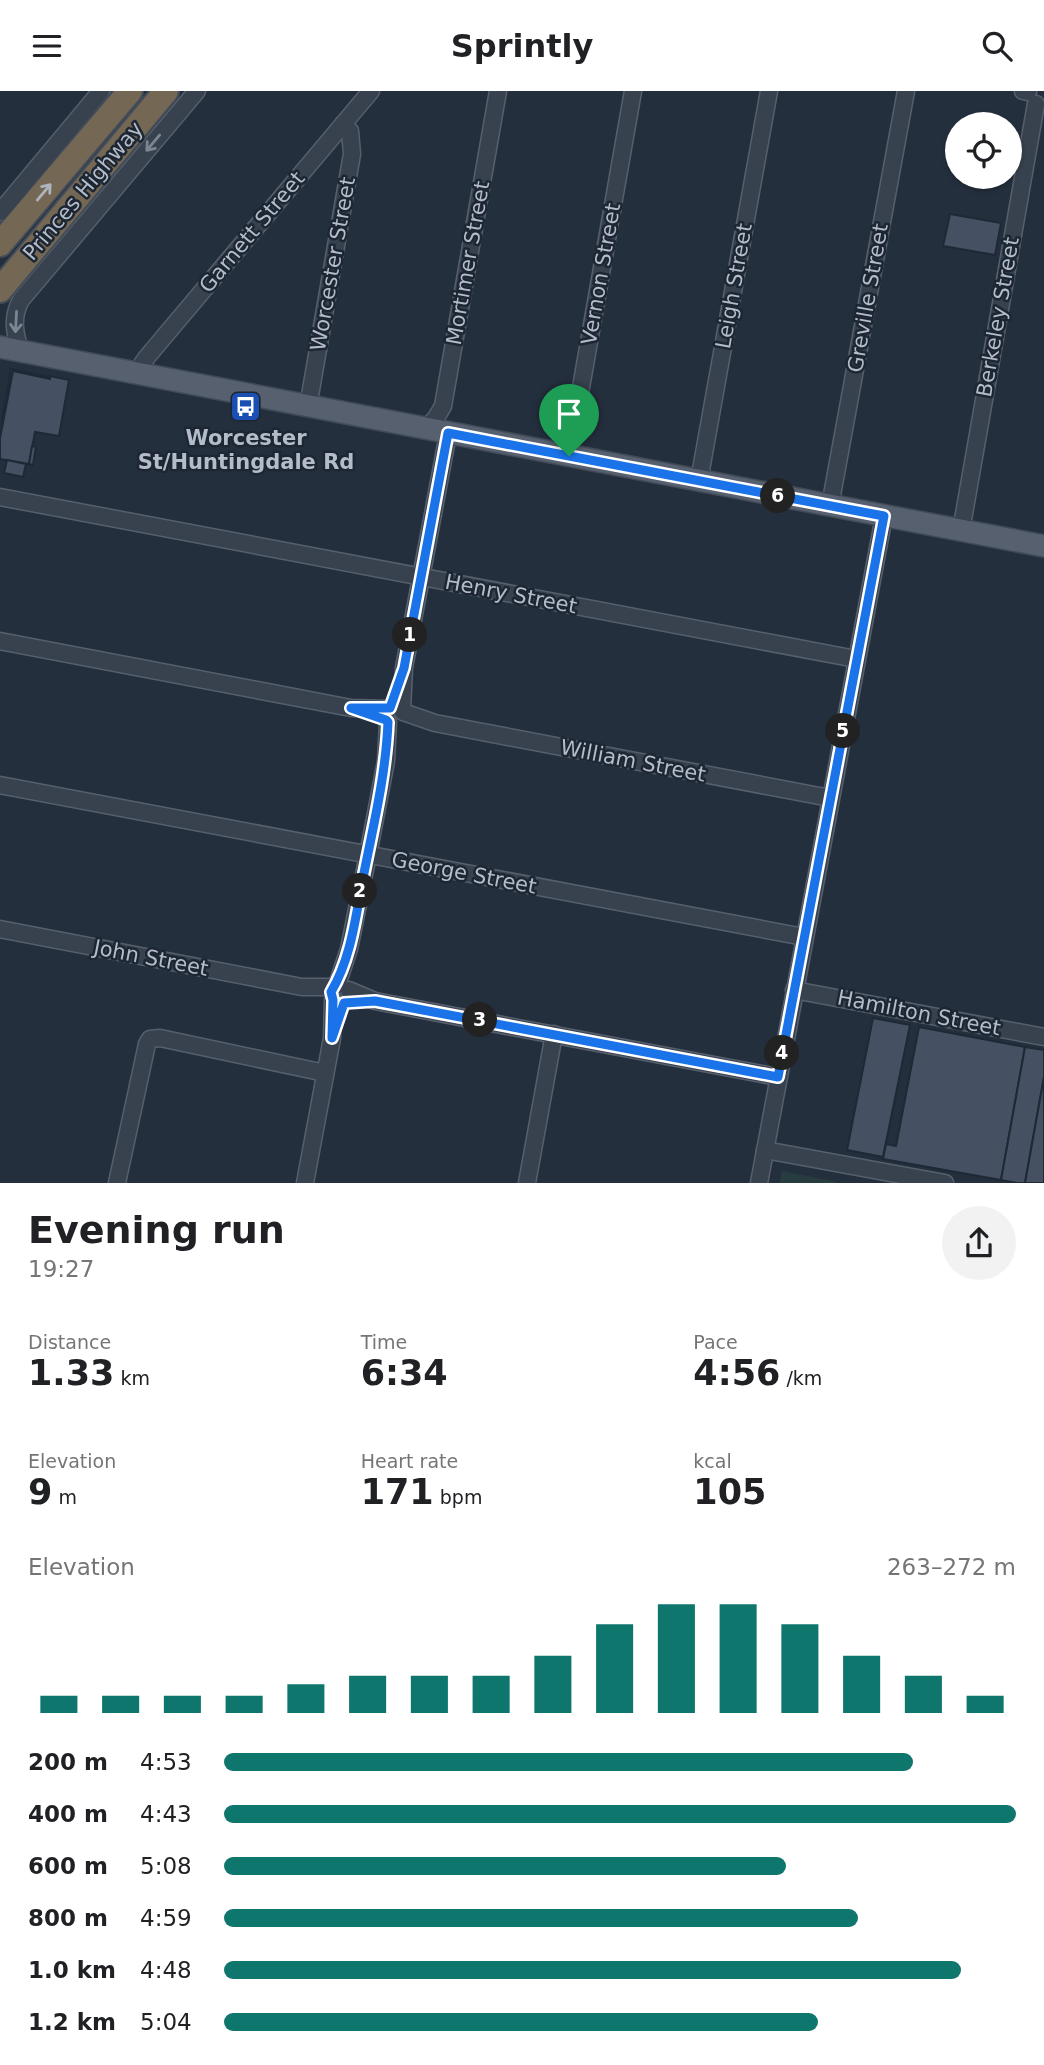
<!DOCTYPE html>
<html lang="en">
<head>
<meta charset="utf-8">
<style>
  :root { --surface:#fff; --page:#f2f2f2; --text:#202124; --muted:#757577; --accent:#0f766e }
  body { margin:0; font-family:"DejaVu Sans",sans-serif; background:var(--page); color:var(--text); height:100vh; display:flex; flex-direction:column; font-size:26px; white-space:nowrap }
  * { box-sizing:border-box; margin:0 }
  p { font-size:23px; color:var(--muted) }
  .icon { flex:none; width:38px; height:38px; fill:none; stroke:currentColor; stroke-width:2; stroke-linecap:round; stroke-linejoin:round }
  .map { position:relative; height:1092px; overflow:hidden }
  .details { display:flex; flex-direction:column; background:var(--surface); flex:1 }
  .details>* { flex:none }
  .controls { position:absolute; left:945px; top:21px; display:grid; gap:14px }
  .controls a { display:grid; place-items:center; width:77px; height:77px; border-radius:50%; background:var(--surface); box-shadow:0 2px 5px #0004; font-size:35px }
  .pin { position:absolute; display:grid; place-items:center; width:60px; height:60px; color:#fff; margin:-72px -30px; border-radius:50% 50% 50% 0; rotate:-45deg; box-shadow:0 0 7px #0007 }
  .pin .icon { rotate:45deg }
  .km { position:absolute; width:35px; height:35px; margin:-18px; border-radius:50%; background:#222; color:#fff; font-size:19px; line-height:35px; text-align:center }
  .round { display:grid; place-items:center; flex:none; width:74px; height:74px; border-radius:37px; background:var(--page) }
  .overview { display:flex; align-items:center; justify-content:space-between; height:119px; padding:0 28px }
  h1 { font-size:38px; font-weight:700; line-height:52px }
  .metrics { display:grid; grid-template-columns:repeat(3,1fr); gap:10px; height:119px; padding:7px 28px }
  .metrics div { display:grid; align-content:center }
  .metrics b { font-size:35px; font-weight:700 }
  .metrics small { font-size:19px; font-weight:400 }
  .metrics p { font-size:19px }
  .chart { height:196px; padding:14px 28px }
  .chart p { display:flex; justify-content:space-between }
  .chart svg { width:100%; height:126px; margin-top:7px; stroke:var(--accent); stroke-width:6 }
  ul { padding:0 28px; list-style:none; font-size:23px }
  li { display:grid; grid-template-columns:112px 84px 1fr; align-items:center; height:52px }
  li i { height:18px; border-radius:9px; background:var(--accent) }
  header { display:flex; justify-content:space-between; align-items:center; height:91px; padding:0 28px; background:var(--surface); font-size:32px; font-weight:700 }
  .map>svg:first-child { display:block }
  .green { fill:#263c3f }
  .building { fill:#455162; stroke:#1f2835; stroke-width:2 }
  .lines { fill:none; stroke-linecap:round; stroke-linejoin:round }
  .minor-casing { stroke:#565f6c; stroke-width:19 }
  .major-casing { stroke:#414a57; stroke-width:24 }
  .highway-casing { stroke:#434c59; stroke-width:28 }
  .minor { stroke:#38414e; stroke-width:16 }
  .major { stroke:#56606e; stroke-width:21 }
  .highway { stroke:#746855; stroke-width:24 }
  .oneway { stroke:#7c8592 }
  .oneway2 { stroke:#aeb4bd }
  .route-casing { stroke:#fff; stroke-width:14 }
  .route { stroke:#1a73e8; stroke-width:9 }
  .labels { text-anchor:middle; stroke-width:5; stroke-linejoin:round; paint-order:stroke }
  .street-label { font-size:21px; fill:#b4bcc9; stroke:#1d2633 }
  .poi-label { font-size:21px; font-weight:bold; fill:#b4bcc9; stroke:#1d2633 }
</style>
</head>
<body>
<header><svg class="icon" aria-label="menu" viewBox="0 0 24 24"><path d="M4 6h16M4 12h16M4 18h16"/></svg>Sprintly<svg class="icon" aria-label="search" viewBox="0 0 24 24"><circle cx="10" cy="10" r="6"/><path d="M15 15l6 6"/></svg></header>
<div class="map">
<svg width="1044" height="1092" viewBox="0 0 1044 1092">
  <rect width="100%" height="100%" fill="#242f3e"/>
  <path class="green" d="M782,1080l51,10 5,2h-58z"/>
  <g class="building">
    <path d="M950,123l51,9 -6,32 -52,-9z"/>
    <path d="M11,278l39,8v2l-37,-8 -10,49h-1z"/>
    <path d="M13,280l37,8v-3l19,4 -10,56 -24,-4 -6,32 -29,-5v-21z"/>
    <path d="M32,355l4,1 -3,18 -4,-1z"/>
    <path d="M7,369l19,4 -3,13 -19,-4z"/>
    <path d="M873,927l37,7 -27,132 -36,-7z"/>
    <path d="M919,936l106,20 -24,133 -118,-21 3,-15 10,2z"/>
    <path d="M1025,956l19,3v27l-19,106h-8l-16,-3z"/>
    <path d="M1044,986v106h-19z"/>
  </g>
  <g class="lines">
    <defs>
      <g id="minor">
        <path d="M1023,0l5,1"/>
        <path d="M0,121l101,-121"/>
        <path d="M20,260c-5,-18 -9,-33 1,-51l176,-209"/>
        <path d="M140,284l2,-11 5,-7 224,-266"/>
        <path d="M308,316l44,-253 -2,-23 -7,-7"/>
        <path d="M426,338l10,-11 7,-12 55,-315"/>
        <path d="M569,365l64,-365"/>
        <path d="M699,390l70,-390"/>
        <path d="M0,406l856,162"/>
        <path d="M830,415l76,-415"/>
        <path d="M961,440l75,-427"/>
        <path d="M0,550l351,67 38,1"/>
        <path d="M402,619l2,-42 44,-234"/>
        <path d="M403,621l32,11 395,75"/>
        <path d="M0,694l804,152"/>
        <path d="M0,838l302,58h32"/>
        <path d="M337,894l12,-36 19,-94 18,-94 2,-39"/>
        <path d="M349,899l26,11 403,76"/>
        <path d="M794,899l250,47"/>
        <path d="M765,1059l180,33"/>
        <path d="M117,1092l30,-139 3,-5 10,-1 165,35"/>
        <path d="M305,1092l27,-145 1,-38"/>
        <path d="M527,1092l27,-149"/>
        <path d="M759,1092l125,-667"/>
      </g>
      <path id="major" d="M0,256l1044,199"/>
      <g id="highway">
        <path d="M0,153l130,-153"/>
        <path d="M0,199l166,-199"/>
      </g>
    </defs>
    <use href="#minor" class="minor-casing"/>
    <use href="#major" class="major-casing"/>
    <use href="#highway" class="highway-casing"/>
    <use href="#minor" class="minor"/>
    <use href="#major" class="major"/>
    <use href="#highway" class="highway"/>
  </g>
  <defs><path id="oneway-shaft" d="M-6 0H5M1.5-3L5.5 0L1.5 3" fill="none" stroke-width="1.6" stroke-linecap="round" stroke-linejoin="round" transform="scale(1.75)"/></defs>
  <g class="oneway">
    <use href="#oneway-shaft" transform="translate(153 52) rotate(130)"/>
    <use href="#oneway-shaft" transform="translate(16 231) rotate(93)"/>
  </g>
  <use class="oneway2" href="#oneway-shaft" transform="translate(44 101) rotate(-50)"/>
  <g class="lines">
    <defs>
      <path id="route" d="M448,342l436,83 -106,561 -403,-76 -31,2 -12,35 1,-38 -2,-8c21,-35 25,-79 33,-119 10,-50 22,-100 24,-151l-2,-2 -35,-12h39l14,-40z"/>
    </defs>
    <use href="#route" class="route-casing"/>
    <use href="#route" class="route"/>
  </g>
  <defs>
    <symbol id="bus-square" viewBox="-11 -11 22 22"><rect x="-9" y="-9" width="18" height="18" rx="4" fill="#1a4fb4" stroke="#1d2633"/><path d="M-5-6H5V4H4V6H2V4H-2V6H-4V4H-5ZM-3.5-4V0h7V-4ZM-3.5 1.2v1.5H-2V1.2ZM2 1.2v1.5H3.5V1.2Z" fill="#fff"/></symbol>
  </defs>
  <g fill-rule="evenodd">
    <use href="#bus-square" x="228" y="298" width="35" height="35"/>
  </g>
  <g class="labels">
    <g class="street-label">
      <text transform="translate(83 100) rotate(-50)" y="7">Princes Highway</text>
      <text transform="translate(252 141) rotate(-50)" y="7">Garnett Street</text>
      <text transform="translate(468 172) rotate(-80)" y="7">Mortimer Street</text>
      <text transform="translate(333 173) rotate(-80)" y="7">Worcester Street</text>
      <text transform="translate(601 183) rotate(-80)" y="7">Vernon Street</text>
      <text transform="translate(734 195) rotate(-80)" y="7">Leigh Street</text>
      <text transform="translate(868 207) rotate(-80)" y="7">Greville Street</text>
      <text transform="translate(998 226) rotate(-80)" y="7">Berkeley Street</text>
      <text transform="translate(511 503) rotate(11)" y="7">Henry Street</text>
      <text transform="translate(633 670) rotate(11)" y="7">William Street</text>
      <text transform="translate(464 782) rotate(11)" y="7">George Street</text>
      <text transform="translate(151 867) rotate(11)" y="7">John Street</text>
      <text transform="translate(919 922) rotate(11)" y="7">Hamilton Street</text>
    </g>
    <g class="poi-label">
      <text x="246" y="354">Worcester<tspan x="246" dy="24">St/Huntingdale Rd</tspan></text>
    </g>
  </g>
</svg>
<div class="controls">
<a><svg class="icon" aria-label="locate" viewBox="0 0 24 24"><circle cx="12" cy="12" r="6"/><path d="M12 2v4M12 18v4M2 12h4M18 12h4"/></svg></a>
</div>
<div class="pin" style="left:569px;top:365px;background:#1e9e55"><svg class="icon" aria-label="arrive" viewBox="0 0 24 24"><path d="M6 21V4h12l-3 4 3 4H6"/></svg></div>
<b class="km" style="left:410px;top:544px">1</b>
<b class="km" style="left:360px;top:800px">2</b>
<b class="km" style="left:480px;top:929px">3</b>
<b class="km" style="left:782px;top:962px">4</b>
<b class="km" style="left:843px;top:640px">5</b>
<b class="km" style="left:778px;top:405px">6</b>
</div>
<section class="details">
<div class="overview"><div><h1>Evening run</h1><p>19:27</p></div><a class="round"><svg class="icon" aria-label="share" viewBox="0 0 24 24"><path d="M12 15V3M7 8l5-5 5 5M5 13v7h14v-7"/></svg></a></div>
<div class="metrics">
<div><p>Distance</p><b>1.33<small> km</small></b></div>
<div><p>Time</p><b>6:34</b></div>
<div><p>Pace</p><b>4:56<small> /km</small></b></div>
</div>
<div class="metrics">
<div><p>Elevation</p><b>9<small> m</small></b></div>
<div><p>Heart rate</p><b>171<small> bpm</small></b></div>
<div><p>kcal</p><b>105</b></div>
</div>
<div class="chart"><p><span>Elevation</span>263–272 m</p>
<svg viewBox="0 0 160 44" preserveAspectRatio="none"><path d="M5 44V38M15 44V38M25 44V38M35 44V38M45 44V34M55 44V31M65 44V31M75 44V31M85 44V24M95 44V13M105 44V6M115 44V6M125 44V13M135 44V24M145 44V31M155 44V38"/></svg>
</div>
<ul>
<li><b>200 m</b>4:53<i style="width:87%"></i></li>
<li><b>400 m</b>4:43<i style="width:100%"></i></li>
<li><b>600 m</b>5:08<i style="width:71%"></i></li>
<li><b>800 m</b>4:59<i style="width:80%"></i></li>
<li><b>1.0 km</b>4:48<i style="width:93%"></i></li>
<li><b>1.2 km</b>5:04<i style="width:75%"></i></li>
</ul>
</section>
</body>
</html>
